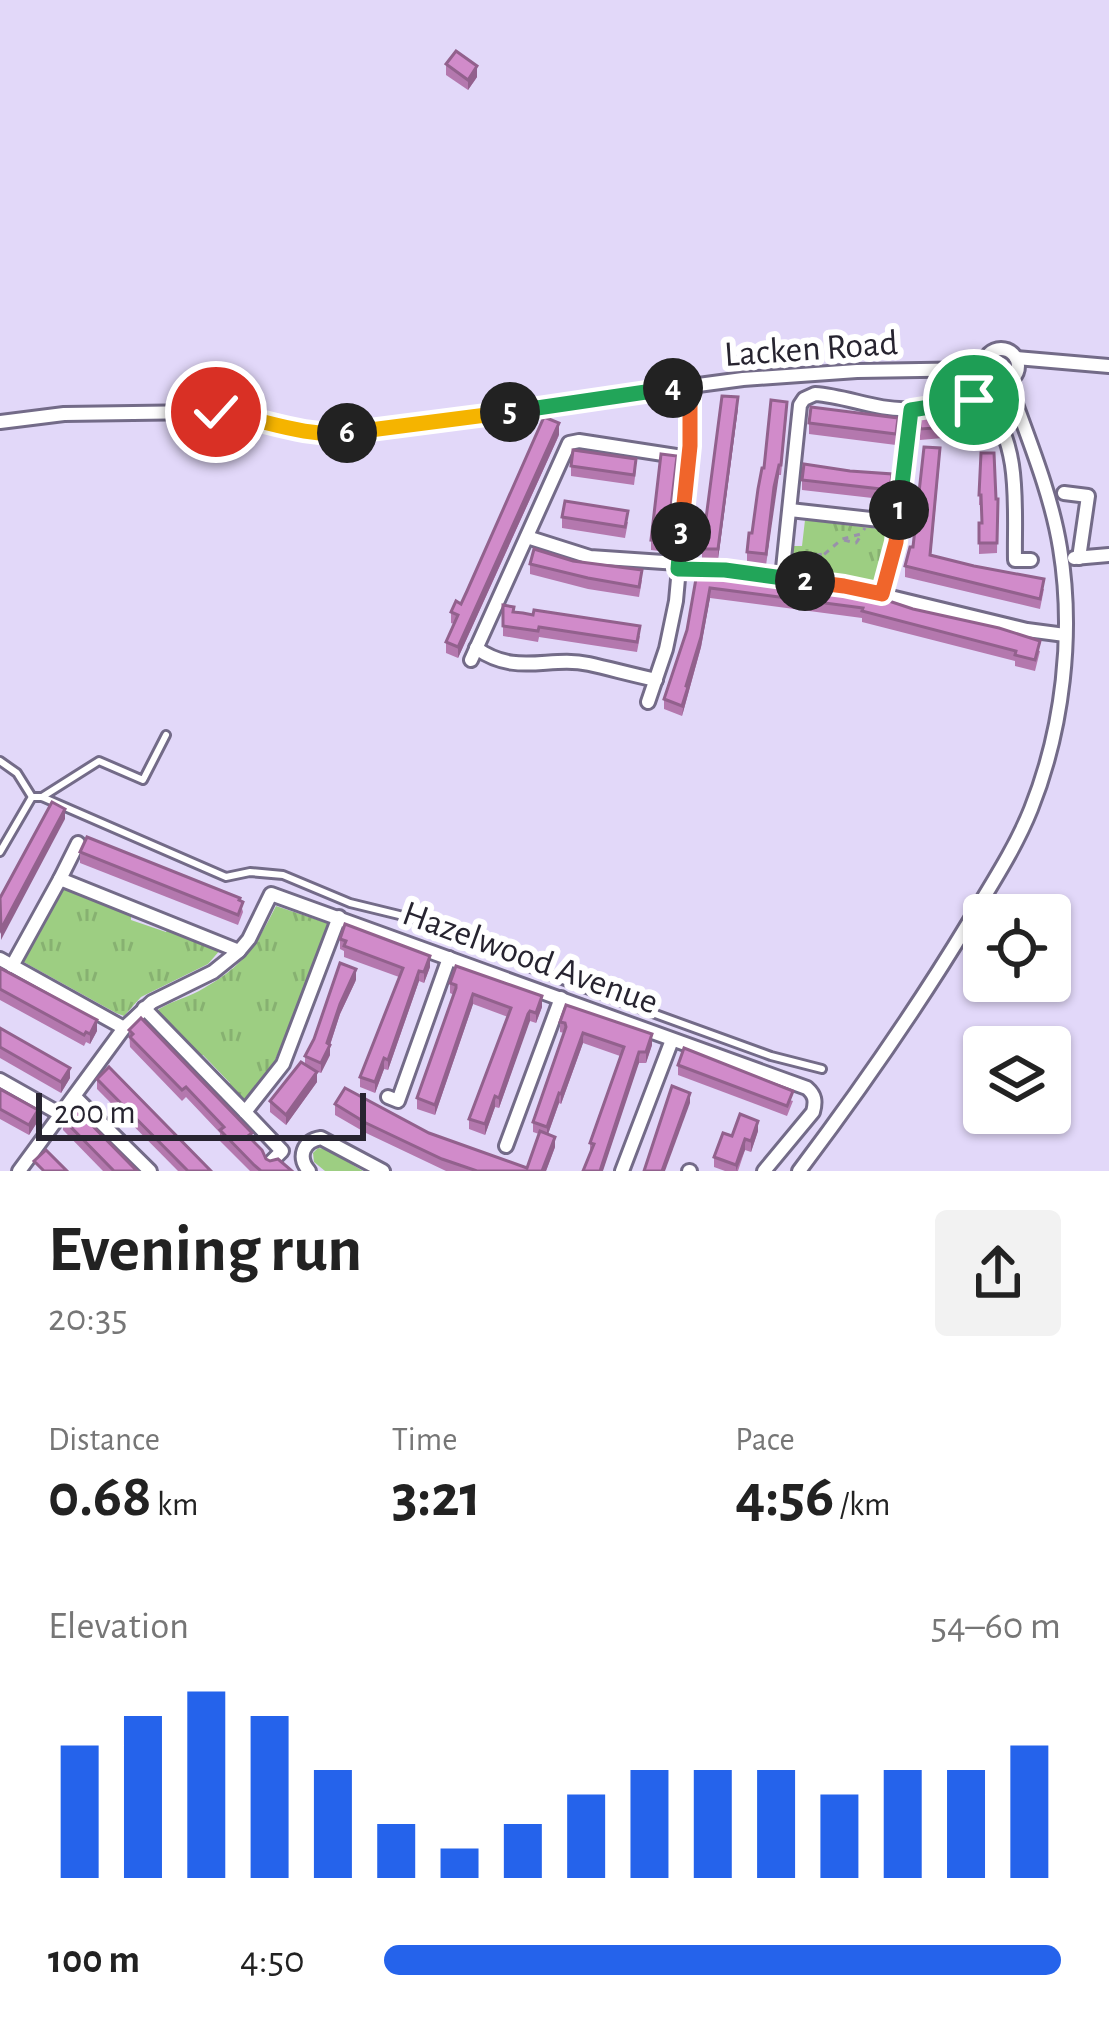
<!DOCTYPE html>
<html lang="en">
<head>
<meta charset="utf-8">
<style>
  :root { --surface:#fff; --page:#f2f2f2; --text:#222; --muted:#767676; --accent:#2563eb }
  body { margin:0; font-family:"Alegreya Sans",sans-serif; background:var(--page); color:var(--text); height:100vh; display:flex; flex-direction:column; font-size:45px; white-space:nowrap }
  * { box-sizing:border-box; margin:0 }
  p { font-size:39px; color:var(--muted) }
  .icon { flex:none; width:66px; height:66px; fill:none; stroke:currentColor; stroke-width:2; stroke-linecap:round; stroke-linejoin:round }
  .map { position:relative; height:1171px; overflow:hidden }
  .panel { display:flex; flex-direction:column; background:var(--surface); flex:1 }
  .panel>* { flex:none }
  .fabs { position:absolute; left:963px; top:894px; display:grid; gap:24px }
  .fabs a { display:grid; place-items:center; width:108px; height:108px; border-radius:12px; background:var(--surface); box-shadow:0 3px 9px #0004; font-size:60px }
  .scale { position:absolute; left:36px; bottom:30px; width:330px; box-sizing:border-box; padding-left:12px; border:6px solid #272430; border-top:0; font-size:33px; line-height:42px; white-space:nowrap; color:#272430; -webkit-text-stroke:9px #fff; paint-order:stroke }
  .pin { position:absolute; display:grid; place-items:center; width:102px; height:102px; color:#fff; margin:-51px; border:6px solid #fff; border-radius:50%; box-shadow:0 3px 12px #0007 }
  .km { position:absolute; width:60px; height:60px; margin:-30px; border-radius:50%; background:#222; color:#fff; font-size:33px; line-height:60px; text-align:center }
  .round { display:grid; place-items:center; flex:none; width:126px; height:126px; border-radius:12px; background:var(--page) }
  .overview { display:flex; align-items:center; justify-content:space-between; height:204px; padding:0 48px }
  h1 { font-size:66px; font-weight:700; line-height:90px }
  .figures { display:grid; grid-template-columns:repeat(3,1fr); gap:18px; height:204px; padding:12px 48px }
  .figures div { display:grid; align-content:center }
  .figures b { font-size:60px; font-weight:700 }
  .figures small { font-size:33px; font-weight:400 }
  .figures p { font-size:33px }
  .chart { height:336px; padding:24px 48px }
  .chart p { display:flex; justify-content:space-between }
  .chart svg { width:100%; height:216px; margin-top:12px; stroke:var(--accent); stroke-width:6 }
  ul { padding:0 48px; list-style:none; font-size:39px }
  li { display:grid; grid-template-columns:192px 144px 1fr; align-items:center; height:90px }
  li i { height:30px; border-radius:15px; background:var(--accent) }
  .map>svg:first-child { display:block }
  .grass { fill:url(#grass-tufts) }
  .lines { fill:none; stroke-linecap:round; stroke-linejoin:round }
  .lane-casing { stroke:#736b88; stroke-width:12 }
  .street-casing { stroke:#736b88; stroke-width:18 }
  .path { stroke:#9991aa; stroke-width:3; stroke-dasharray:6 6; stroke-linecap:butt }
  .lane { stroke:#fff; stroke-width:6 }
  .street { stroke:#fff; stroke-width:12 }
  .wall { fill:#b478ae }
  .shaded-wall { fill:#92618d }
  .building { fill:#d18bca; stroke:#92618d; stroke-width:3 }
  .split-1-casing { stroke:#fff; stroke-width:24 }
  .split-2-casing { stroke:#fff; stroke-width:24 }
  .split-3-casing { stroke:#fff; stroke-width:24 }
  .split-4-casing { stroke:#fff; stroke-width:24 }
  .split-5-casing { stroke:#fff; stroke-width:24 }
  .split-6-casing { stroke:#fff; stroke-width:24 }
  .split-7-casing { stroke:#fff; stroke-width:24 }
  .split-1 { stroke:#22a559; stroke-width:15 }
  .split-2 { stroke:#f0652b; stroke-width:15 }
  .split-3 { stroke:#22a559; stroke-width:15 }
  .split-4 { stroke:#f0652b; stroke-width:15 }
  .split-5 { stroke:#22a559; stroke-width:15 }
  .split-6 { stroke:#f5b400; stroke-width:15 }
  .split-7 { stroke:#f5b400; stroke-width:15 }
  .labels { text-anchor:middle; stroke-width:12; stroke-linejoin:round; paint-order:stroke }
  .street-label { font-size:36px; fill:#272430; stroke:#fff }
</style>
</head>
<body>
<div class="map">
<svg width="1109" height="1171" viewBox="0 0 1109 1171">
  <defs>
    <pattern id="grass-tufts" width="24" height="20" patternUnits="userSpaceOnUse" patternTransform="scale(3)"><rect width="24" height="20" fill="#9dce82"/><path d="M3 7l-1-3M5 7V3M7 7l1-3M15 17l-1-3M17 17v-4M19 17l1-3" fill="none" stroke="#87b171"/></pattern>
  </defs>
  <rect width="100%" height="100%" fill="#e2d8f9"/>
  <g class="grass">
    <path d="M805,520l83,10 -10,53 -86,-12 1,-25h9z"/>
    <path d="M63,887l68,28v5l35,12 2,-3 53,20 -13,15 -67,33 -17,19 -8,-3 -96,-53 16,-28 4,1 18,-34 -3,-2z"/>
    <path d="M276,906l54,18 -35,98h-3l-17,38 3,2 -30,39 -5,1 -16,-16 3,-3 -27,-28 -4,2 -44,-45c13,-10 29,-13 44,-21 43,-24 55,-41 77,-85z"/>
    <path d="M318,1148l8,1 37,22h-38l-11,-9 -1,-9z"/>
  </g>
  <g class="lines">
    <defs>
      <g id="lane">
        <path d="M0,761l17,12 15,24"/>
        <path d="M32,797h10l184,80 24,-5 33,3 67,28 82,20 106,48 65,24 168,61 51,13"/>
        <path d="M42,797l57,-36 44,19 23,-45"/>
        <path d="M0,852l32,-55"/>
      </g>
      <g id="street">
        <circle cx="1001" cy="366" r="17"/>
        <path d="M1016,358l93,8"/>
        <path d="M0,422l64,-8 138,-2 42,4 57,16 32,2 410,-55 114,-8 127,-2"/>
        <path d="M1064,493l24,3 -9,62"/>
        <path d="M790,510l108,12"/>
        <path d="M527,537l63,20 88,6"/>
        <path d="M1074,558l35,-3"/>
        <path d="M678,569l47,1 120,16 182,44 38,5"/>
        <path d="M782,578l18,-173 4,-6 11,-5c32,2 62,17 95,15 26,-1 51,-14 76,-5 36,40 28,106 29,156h16"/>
        <path d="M882,594l14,-52 15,-133"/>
        <path d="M476,648c41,29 73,7 113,16 22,5 44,11 67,16"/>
        <path d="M471,660l98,-217 10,-2 110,17"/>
        <path d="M648,702l18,-53 10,-48 14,-155v-60"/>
        <path d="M60,879l18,-36"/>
        <path d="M239,951l10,-12 22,-45 536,194c8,7 9,13 6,24l-49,59"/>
        <path d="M0,959l124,69"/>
        <path d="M12,966l48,-87 179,72 -26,21 -61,30 -28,26 -105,143"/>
        <path d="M144,1008l101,104 38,-48 56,-147"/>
        <path d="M0,1080l62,35"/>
        <path d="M75,1097l75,74"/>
        <path d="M388,1097l10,4 51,-143"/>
        <path d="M245,1112l37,39 -10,10"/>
        <path d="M506,1146l55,-148"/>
        <path d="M309,1171c-12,-14 -6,-30 12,-33l62,33"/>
        <path d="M622,1171l50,-131"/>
        <path d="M689,1171h1"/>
        <path d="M799,1171c61,-81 118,-163 170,-249 22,-37 46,-73 62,-113 32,-80 43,-176 29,-261 -9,-56 -33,-112 -52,-166"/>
      </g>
    </defs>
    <use href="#lane" class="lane-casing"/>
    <use href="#street" class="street-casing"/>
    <g class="path">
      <path d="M844,540l12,3 4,-6"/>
      <path d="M801,567l1,-10 22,-3"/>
      <path d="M806,570l36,-31 19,-5 4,-6"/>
    </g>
    <use href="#lane" class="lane"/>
    <use href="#street" class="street"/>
  </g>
  <g class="wall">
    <path d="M446,64l31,13 -9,13 -22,-15z"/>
    <path d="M738,408l-20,151h-16v-10z"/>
    <path d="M787,412l-6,63h-2l-5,23 -8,67 -19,-3v-10z"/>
    <path d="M920,413l68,13 -2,17 -20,-3v-4l-46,4z"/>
    <path d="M809,423l89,5 -2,17 -87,-11z"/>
    <path d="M559,435l-101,223 -12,-5v-11l8,-18 -3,-1v-11l10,-8z"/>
    <path d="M981,453l15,46h2l-1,54 -18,1v-31h3l-1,-18h-2z"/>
    <path d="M940,459l-9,96 113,34 -4,20 -135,-32v-11z"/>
    <path d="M571,466l65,3 -2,16 -63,-9z"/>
    <path d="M677,467l-10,85 -16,-2v-10z"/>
    <path d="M850,471l42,13 -2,16 -88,-10v-10z"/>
    <path d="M562,517l66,5 -3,16 -63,-10z"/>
    <path d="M530,564l112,16 -3,17 -51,-8 -58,-15z"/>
    <path d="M697,573l29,4 1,-3 313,77 -5,20 -20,-5v-5l-153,-39v-4l-152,-20 -9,49 -19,69 -18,-7v-10l23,-69z"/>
    <path d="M503,605l11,7 126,24 -3,16 -98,-15 -1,5 -35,-6z"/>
    <path d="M80,852l160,49 3,11 -5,13 -158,-62z"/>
    <path d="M340,939l90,28 -6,16 -5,-2 -31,89 -4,-1 -9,24 -15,-6v-10l39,-100 -55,-20v-6l-4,-2z"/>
    <path d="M0,968l97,63 -7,13 -4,-2 -2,4 -84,-46z"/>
    <path d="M356,980l-16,34 -10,31v10l-9,18 -6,-2 2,11 -31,43 -16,-13v-11l35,-37v-8z"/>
    <path d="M450,983l92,24 -6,16 -6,-2 -2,3 -29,84 -4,-1 -10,28 -16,-6v-10l39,-102 -35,-13 -38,111 -18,-6v-11l37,-103 -4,-2z"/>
    <path d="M560,1022l92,23 -6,18h-7l-49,90v-10l30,-87 -37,-13 -22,61 -2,-1 -11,31 7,13 -9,24h-100l-80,-38 -31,-18v-11l94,29 98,35 12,-34 -6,-2v-10l31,-89 -4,-1z"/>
    <path d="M0,1028l70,50 -9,15 -61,-35z"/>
    <path d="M129,1030l123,110 14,19 26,12h-42l-30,-30v-8l-34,-36 -4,4 -52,-54z"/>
    <path d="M678,1065l115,36 -6,15 -109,-41z"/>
    <path d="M97,1079l114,92h-33l-81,-82z"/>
    <path d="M0,1089l38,32 -9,14 -29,-16z"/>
    <path d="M63,1119l74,52h-34l-40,-41z"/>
    <path d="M758,1131l-7,21 -6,-2 -7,21h-13l-11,-4v-10l18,-21z"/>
  </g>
  <g class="shaded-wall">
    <path d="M477,66v11l-9,13v-10z"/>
    <path d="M738,397v11l-20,151v-10z"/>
    <path d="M559,423v12l-101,223v-11z"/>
    <path d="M779,465v10l-13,90 8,-78z"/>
    <path d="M710,588v10l-9,49 -19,69 4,-30z"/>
    <path d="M65,809v10l-64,121v-11z"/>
    <path d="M430,956v11l-6,16v-11z"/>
    <path d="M356,969v11l-16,34 -11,34 1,-3v10l-9,18v-10l19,-59z"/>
    <path d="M419,971v10l-31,89v-10z"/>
    <path d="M473,994v10l-38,111v-10z"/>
    <path d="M542,996v11l-6,16v-10z"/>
    <path d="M530,1011v10l-31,87v-10z"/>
    <path d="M97,1020v11l-7,13v-10z"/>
    <path d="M583,1033v10l-22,61v-10z"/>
    <path d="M652,1034v11l-6,18v-11z"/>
    <path d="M639,1052v11l-36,108h-3z"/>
    <path d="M384,1058v11l-9,24v-11z"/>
    <path d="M70,1068v10l-9,15v-11z"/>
    <path d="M317,1072v10l-31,43v-10z"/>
    <path d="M559,1093v10l-12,34v-10z"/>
    <path d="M690,1093v10l-25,68h-3z"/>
    <path d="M495,1096v11l-10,28v-11z"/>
    <path d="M38,1110v11l-9,14v-10z"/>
    <path d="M758,1121v10l-7,21v-11z"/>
    <path d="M555,1137v10l-9,24h-4z"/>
    <path d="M745,1139v11l-9,21v-6z"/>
  </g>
  <g class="building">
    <path d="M456,51l21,15 -9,14 -22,-16z"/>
    <path d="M722,396l16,1 -20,152h-16z"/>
    <path d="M771,400l16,2 -6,63h-2l-5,22 -8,67 -19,-2 2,-19h3l6,-44 4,-21h2z"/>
    <path d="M811,407l87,11 -2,16 -87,-11z"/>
    <path d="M960,410l28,5 -2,17 -20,-2v-4l-46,3v-16z"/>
    <path d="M544,417l15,6 -101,224 -12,-5 12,-27 -7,-3 5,-11 5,3 6,-13z"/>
    <path d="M924,447l16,1 -10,107 44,11 70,13 -4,20 -135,-33 5,-19h3z"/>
    <path d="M573,450l63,9 -2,16 -63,-9z"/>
    <path d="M981,453h13l2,46h2l-1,44h-18v-20h3l-1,-28h-2z"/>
    <path d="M661,454l16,2 -10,85 -16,-1z"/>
    <path d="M804,464l46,7 42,3 -2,16 -88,-10z"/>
    <path d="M565,501l63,10 -3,16 -63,-10z"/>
    <path d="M534,549l39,12 69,9 -3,17 -51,-9 -58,-14z"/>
    <path d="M697,573l29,4 1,-3 132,17 54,18 86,19 41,13 -5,19 -20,-5 1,-4 -154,-40 1,-3 -153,-20 -9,49 -15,49 2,1 -6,19 -18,-7 23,-69z"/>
    <path d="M503,605l11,2 -1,5 10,1 10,2 1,-5 106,16 -3,16 -98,-15 -1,4 -35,-5z"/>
    <path d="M52,802l13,7 -64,120 -1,-31z"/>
    <path d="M87,837l153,61 -1,2 4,2 -5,13 -158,-63z"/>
    <path d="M345,924l85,32 -6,16 -5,-1 -31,89 -4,-2 -9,24 -15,-5 43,-109 -59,-22 2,-5 -6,-2z"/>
    <path d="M340,963l16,6 -16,35 -13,39 3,2 -9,18 -16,-7 9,-17z"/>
    <path d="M456,966l86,30 -6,17 -6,-2 -2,3 -29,84 -4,-2 -10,28 -16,-5 42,-111 -38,-14 -38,111 -18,-7 39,-110v-3l-6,-2z"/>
    <path d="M0,968l97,52 -7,14 -4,-2 -2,3 -84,-46z"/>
    <path d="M566,1005l86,29 -6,18h-7l-39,119h-17l11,-27 -4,-1 34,-96 -41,-14 -22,61 -2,-1 -12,34 -14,-5 33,-95 -1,-4 -5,-1z"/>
    <path d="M141,1018l111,115 -4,3 14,14 4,9 4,2 8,-2 14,12h-31l-7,-6 -34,-35 4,-3 -38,-40 -4,3 -52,-53 3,-3 -4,-4z"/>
    <path d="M0,1028l70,40 -9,14 -61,-35z"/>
    <path d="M684,1048l109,43 -6,15 -109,-41z"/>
    <path d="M301,1062l16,10 -31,43 -16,-14z"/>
    <path d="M109,1067l102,104h-23l-91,-92z"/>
    <path d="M672,1086l18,7 -28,78h-18z"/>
    <path d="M345,1088l84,45 98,35 13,-37 15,6 -13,34h-65l-35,-12 -76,-36 -31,-19z"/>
    <path d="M0,1089l38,21 -9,15 -29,-16z"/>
    <path d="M75,1108l62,63h-23l-51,-52z"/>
    <path d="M740,1114l18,7 -7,20 -6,-2 -9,26 -22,-8 9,-24 9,3z"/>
    <path d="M46,1150l21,21h-23l-10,-10z"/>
  </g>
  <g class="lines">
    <defs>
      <path id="split-1" d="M899,510l12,-100 63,-10"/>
      <path id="split-2" d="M805,581l39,5 38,8 14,-52 3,-32"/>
      <path id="split-3" d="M681,532l-3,37 47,1 80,11"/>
      <path id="split-4" d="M673,388l17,-2v60l-9,86"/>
      <path id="split-5" d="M510,412l163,-24"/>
      <path id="split-6" d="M347,433l163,-21"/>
      <path id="split-7" d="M216,412c46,6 83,25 131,21"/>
    </defs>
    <use href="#split-1" class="split-1-casing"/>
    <use href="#split-2" class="split-2-casing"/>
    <use href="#split-3" class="split-3-casing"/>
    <use href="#split-4" class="split-4-casing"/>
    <use href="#split-5" class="split-5-casing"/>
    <use href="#split-6" class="split-6-casing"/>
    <use href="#split-7" class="split-7-casing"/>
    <use href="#split-1" class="split-1"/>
    <use href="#split-2" class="split-2"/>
    <use href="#split-3" class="split-3"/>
    <use href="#split-4" class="split-4"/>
    <use href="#split-5" class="split-5"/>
    <use href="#split-6" class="split-6"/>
    <use href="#split-7" class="split-7"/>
  </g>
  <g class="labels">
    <g class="street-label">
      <text transform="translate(811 347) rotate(-4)" y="13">Lacken Road</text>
      <text transform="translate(531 956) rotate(20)" y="13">Hazelwood Avenue</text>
    </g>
  </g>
</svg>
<div class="fabs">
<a><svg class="icon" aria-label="locate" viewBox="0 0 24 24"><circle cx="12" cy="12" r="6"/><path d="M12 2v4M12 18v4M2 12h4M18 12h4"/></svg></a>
<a><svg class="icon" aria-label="layers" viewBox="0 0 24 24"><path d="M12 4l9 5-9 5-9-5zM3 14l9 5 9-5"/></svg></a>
</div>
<div class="scale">200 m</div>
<div class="pin" style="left:974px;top:400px;background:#1e9e55"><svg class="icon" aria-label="arrive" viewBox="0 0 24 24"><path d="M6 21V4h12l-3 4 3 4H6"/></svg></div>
<div class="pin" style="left:216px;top:412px;background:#d93025"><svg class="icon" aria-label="check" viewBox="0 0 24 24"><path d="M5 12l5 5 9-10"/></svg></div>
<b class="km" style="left:899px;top:510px">1</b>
<b class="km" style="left:805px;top:581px">2</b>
<b class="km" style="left:681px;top:532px">3</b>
<b class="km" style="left:673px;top:388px">4</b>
<b class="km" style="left:510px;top:412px">5</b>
<b class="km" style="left:347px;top:433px">6</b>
</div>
<section class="panel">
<div class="overview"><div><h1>Evening run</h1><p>20:35</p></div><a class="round"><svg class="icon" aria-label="share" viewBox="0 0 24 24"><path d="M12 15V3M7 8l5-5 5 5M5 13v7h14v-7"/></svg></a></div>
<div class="figures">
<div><p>Distance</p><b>0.68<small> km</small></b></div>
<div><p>Time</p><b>3:21</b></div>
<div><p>Pace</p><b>4:56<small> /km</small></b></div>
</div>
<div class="chart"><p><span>Elevation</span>54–60 m</p>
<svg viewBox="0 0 160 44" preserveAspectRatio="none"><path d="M5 44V17M15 44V11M25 44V6M35 44V11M45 44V22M55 44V33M65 44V38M75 44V33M85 44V27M95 44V22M105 44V22M115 44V22M125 44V27M135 44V22M145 44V22M155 44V17"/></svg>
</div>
<ul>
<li><b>100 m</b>4:50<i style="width:100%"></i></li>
</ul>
</section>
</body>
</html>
